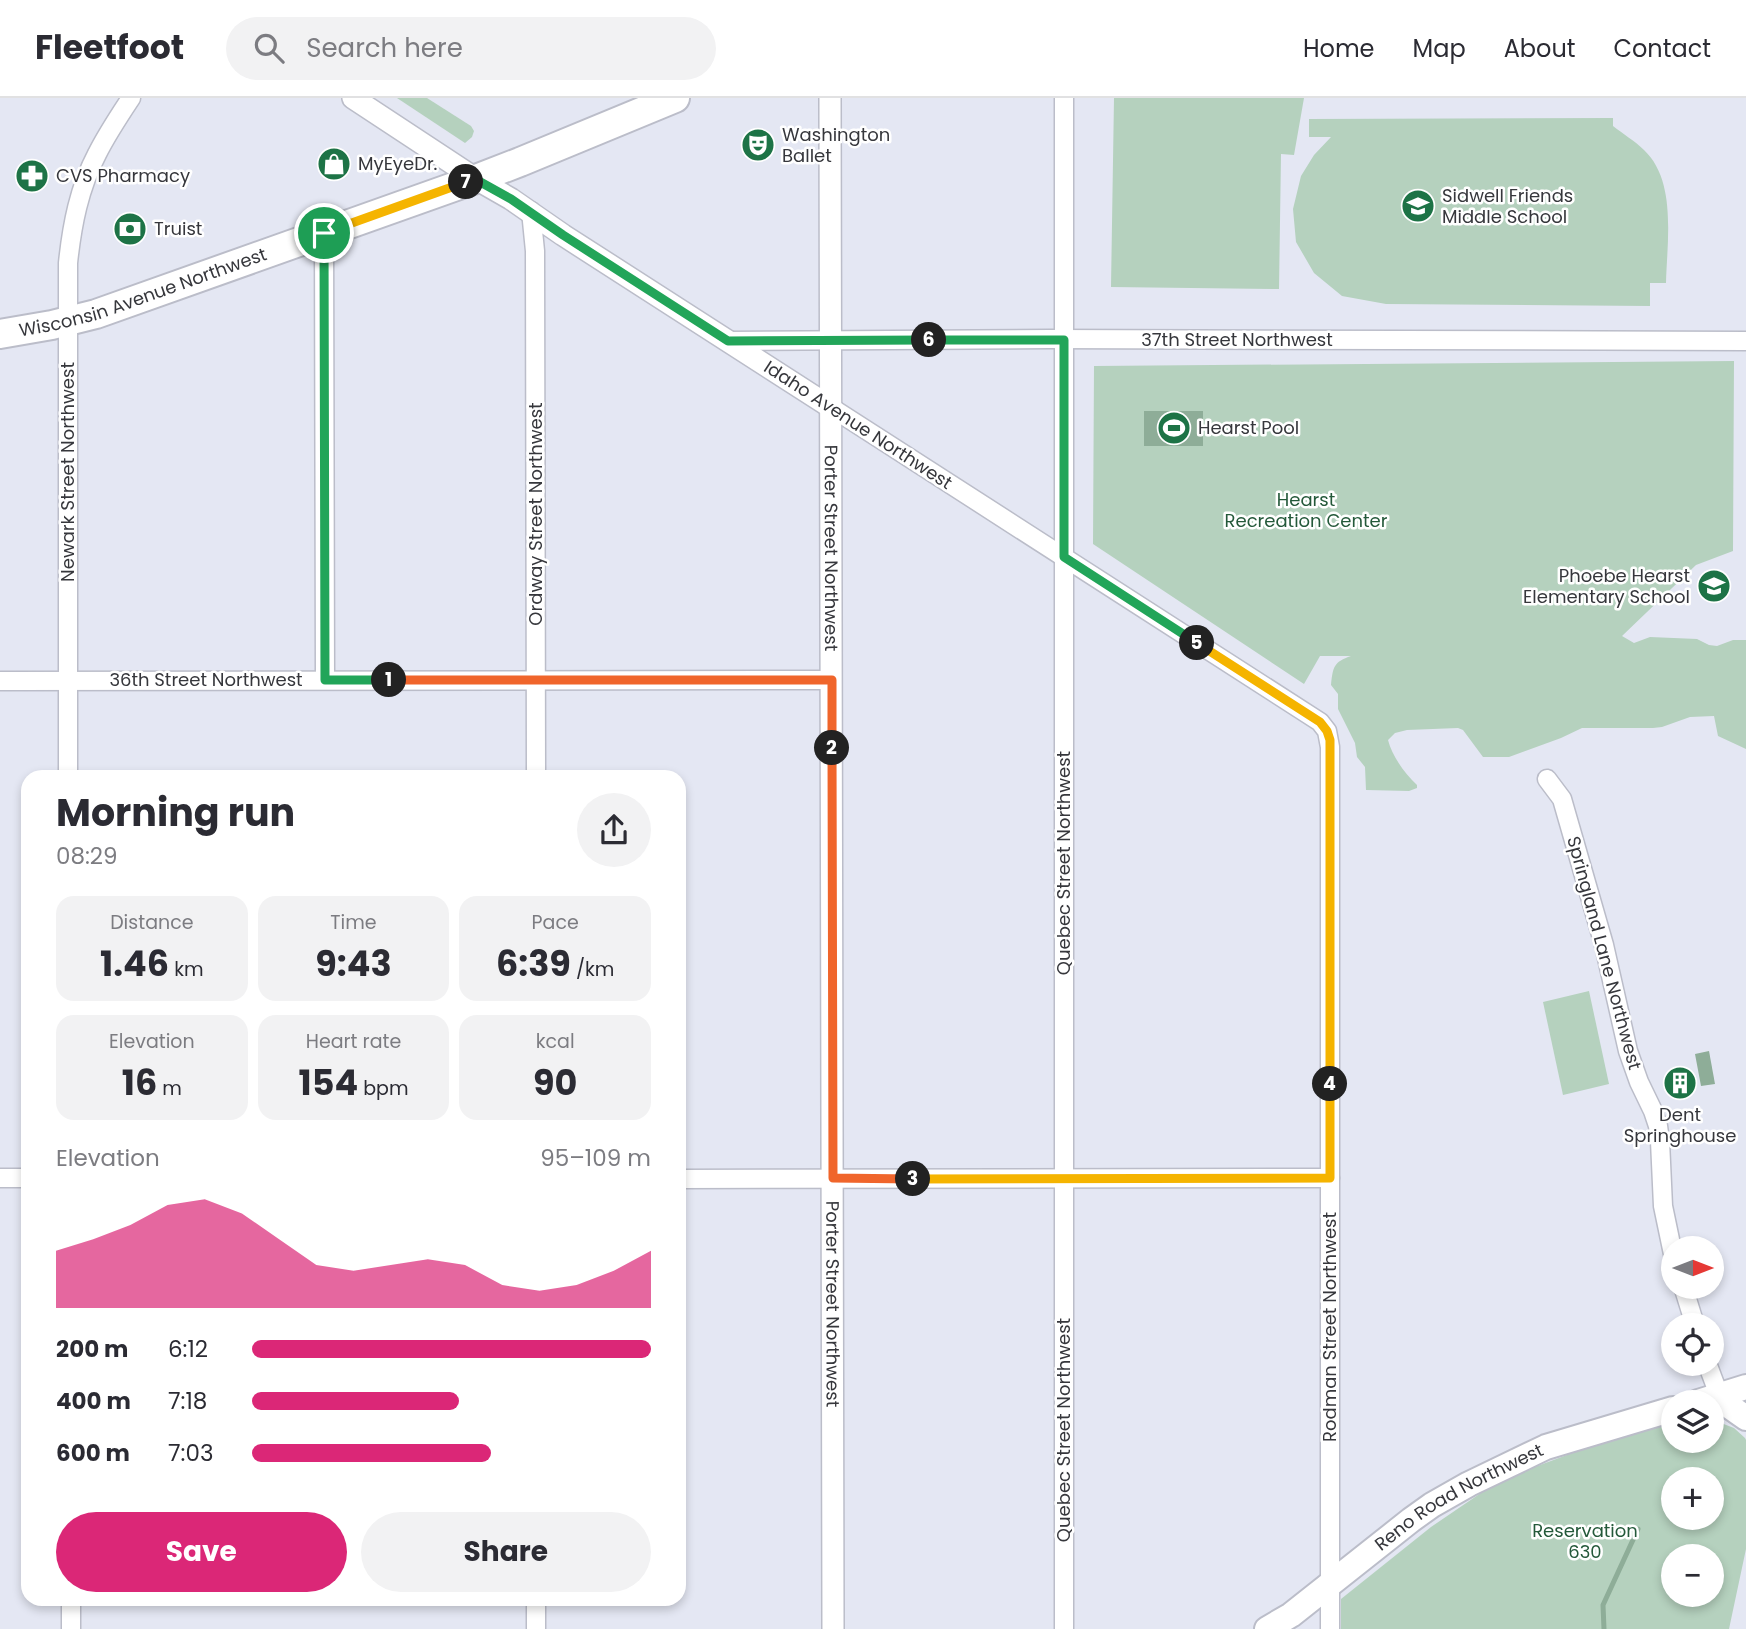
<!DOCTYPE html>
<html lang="en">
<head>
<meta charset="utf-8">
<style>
  :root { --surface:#fff; --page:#f2f2f3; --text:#2b2b33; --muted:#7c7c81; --line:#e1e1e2; --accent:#db2777 }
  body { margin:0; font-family:Poppins,sans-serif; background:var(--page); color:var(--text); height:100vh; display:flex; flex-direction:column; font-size:26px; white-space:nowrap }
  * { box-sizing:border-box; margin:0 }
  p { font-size:23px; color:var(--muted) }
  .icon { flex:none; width:38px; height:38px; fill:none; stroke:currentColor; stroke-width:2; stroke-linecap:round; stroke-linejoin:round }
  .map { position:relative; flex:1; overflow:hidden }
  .sheet { position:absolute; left:21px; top:672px; width:665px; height:836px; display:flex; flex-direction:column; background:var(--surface); border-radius:21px; box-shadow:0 4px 10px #0003 }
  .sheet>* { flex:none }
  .needle { width:46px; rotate:90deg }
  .controls { position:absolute; left:1661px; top:1138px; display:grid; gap:14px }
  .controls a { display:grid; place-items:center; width:63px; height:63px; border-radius:50%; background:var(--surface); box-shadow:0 4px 10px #0003; font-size:35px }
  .pin { position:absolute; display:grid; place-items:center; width:60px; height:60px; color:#fff; margin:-30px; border:4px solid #fff; border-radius:50%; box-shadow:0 2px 7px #0007 }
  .km { position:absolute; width:35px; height:35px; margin:-18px; border-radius:50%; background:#222; color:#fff; font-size:19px; line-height:35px; text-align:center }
  .round { display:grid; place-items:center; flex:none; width:74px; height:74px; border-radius:37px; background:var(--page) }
  .headline { display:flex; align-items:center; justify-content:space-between; height:119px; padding:0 35px }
  h1 { font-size:38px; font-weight:700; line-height:52px }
  .metrics { display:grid; grid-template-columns:repeat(3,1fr); gap:10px; height:119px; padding:7px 35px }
  .metrics div { display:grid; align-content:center; border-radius:18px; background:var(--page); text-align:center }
  .metrics b { font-size:35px; font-weight:700 }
  .metrics small { font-size:19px; font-weight:400 }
  .metrics p { font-size:19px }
  .chart { height:196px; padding:14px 35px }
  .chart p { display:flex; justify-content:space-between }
  .chart svg { width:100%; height:126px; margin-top:7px; fill:var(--accent); opacity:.7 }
  .button { display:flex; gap:14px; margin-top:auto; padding:14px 35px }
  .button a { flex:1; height:80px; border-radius:42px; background:var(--accent); color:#fff; font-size:28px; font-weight:700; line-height:80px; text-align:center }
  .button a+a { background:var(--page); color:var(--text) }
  ul { padding:0 35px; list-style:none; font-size:23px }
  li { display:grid; grid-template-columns:112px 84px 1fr; align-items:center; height:52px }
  li i { height:18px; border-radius:9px; background:var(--accent) }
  header { display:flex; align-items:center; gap:42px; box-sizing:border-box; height:98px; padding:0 35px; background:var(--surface); border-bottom:2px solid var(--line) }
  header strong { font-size:33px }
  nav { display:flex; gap:38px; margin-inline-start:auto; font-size:24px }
  .search { width:490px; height:63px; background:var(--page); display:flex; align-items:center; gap:18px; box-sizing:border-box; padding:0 24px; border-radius:38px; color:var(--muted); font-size:26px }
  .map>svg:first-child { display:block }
  .green { fill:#b5d1be; fill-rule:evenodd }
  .water { fill:#8ead98 }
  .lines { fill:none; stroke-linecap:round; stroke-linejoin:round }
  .stream { stroke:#8ead98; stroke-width:5 }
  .minor-casing { stroke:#bbbdc9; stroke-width:21 }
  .tertiary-casing { stroke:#bbbdc9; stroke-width:24 }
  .secondary-casing { stroke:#bbbdc9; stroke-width:28 }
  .primary-casing { stroke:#bbbdc9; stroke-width:32 }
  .minor { stroke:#fff; stroke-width:18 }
  .tertiary { stroke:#fff; stroke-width:21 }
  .secondary { stroke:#fff; stroke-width:24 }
  .primary { stroke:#fff; stroke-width:28 }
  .split-1-casing { stroke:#fff; stroke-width:14 }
  .split-2-casing { stroke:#fff; stroke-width:14 }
  .split-3-casing { stroke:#fff; stroke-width:14 }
  .split-4-casing { stroke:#fff; stroke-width:14 }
  .split-5-casing { stroke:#fff; stroke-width:14 }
  .split-6-casing { stroke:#fff; stroke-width:14 }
  .split-7-casing { stroke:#fff; stroke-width:14 }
  .split-8-casing { stroke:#fff; stroke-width:14 }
  .split-1 { stroke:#22a559; stroke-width:9 }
  .split-2 { stroke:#f0652b; stroke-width:9 }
  .split-3 { stroke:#f0652b; stroke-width:9 }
  .split-4 { stroke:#f5b400; stroke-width:9 }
  .split-5 { stroke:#f5b400; stroke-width:9 }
  .split-6 { stroke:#22a559; stroke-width:9 }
  .split-7 { stroke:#22a559; stroke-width:9 }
  .split-8 { stroke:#f5b400; stroke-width:9 }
  .labels { text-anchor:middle; stroke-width:5; stroke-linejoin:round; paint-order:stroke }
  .poi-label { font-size:18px; fill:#36373c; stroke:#fff; text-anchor:start }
  .street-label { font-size:18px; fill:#36373c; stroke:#fff }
  .park-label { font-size:18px; fill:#24593a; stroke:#fff }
</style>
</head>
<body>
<header>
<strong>Fleetfoot</strong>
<div class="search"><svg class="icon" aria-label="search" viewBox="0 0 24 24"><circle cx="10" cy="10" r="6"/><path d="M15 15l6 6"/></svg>Search here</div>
<nav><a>Home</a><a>Map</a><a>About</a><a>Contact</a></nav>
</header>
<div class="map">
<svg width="1746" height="1531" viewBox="0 0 1746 1531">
  <rect width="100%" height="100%" fill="#e4e7f3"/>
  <g class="green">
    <path d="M397,0h30l44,28 3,5 -2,6 -7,6z"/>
    <path d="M1114,0h190l-10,57 -13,-1 -2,135 -168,-2z"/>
    <path d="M1613,20v8c10,8 22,15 31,24 33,31 23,91 22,133h-16v23l-264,-2 -44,-8 -28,-23 -18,-31 -3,-33 8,-33 13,-21 17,-18h-22v-18z"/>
    <path d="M1734,263l-1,190 -37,14 -74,71 12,7 16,-6 47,2 12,6 8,1 16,-6h13v109l-28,-13 -4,-20 -24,1 -28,10 -9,1h-71l-21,10 -52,19h-26l-20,-27 -5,-2 -51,2 -12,3 -7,7c4,16 17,34 29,45v3l-8,3 -43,-1 -1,-23 -8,-10 -2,-14 -17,-34v-15l-7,-9c2,-19 3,-23 20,-29h-31l-16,28 -211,-140 1,-178z"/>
    <path d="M1589,893l20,93 -46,11 -20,-93z"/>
    <path d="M1717,1319l4,6 13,5 11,10 1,2v109l-17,80h-388v-30l90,-72 69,-47 75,-28 86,-27 12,-2v17h39v-22zM1673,1381h39v38h-39zM1673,1458h39v38h-39z"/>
  </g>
  <g class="water">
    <rect x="1144" y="313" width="59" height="35"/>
    <path d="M1709,953l6,33 -14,2 -6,-32z"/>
  </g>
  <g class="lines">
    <path class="stream" d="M1604,1531l-1,-24 35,-76"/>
    <defs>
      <g id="minor">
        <path d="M1064,0v1531"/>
        <path d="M531,113l4,40 1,526"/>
        <path d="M324,135l1,447"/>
        <path d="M728,243l322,-2 696,2"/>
        <path d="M832,310l488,314 7,9 3,16v882"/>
        <path d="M0,583l832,-1"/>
        <path d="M68,679v-514c4,-38 11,-75 29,-109 10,-20 22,-38 34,-56"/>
        <path d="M1547,681l15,20 42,146 24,106 11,31 14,29 5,15 2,15 3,65 10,48"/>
        <path d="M0,1080h28"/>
        <path d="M679,1081l651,-1"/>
        <path d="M1683,1188l12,39"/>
        <path d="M1707,1265l12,32"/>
        <path d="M71,1502v29"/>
        <path d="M536,1531v-29"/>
      </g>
      <g id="tertiary">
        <path d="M353,0l123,81 35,20 52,36 269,173"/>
        <path id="s1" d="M830,0l3,1531"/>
      </g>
      <g id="secondary">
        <path d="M1719,1297l7,9 20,14"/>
        <path d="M1698,1304l48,-15"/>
        <path id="s2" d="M1267,1531l24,-14 120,-95 21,-15 37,-21 77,-37 127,-38"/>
      </g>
      <g id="primary">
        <path id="s3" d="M0,236l52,-9 44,-11 380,-135 44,-17 155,-64"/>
      </g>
    </defs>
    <use href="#minor" class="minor-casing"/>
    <use href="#tertiary" class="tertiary-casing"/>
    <use href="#secondary" class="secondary-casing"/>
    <use href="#primary" class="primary-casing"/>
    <use href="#minor" class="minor"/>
    <use href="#tertiary" class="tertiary"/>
    <use href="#secondary" class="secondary"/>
    <use href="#primary" class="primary"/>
  </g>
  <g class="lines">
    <defs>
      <path id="split-1" d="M324,135l1,447h64"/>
      <path id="split-2" d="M389,582h443v68"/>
      <path id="split-3" d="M832,650l1,430 80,1"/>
      <path id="split-4" d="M913,1081l417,-1v-94"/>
      <path id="split-5" d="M1197,545l123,79 7,9 3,9v344"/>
      <path id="split-6" d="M929,242h135v217l133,86"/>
      <path id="split-7" d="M466,84l9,-3 36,20 52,36 165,106 201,-1"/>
      <path id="split-8" d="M324,135l142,-51"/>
    </defs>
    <use href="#split-1" class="split-1-casing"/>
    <use href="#split-2" class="split-2-casing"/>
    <use href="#split-3" class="split-3-casing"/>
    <use href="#split-4" class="split-4-casing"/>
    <use href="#split-5" class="split-5-casing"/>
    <use href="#split-6" class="split-6-casing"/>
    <use href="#split-7" class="split-7-casing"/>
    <use href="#split-8" class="split-8-casing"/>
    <use href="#split-1" class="split-1"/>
    <use href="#split-2" class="split-2"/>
    <use href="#split-3" class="split-3"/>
    <use href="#split-4" class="split-4"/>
    <use href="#split-5" class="split-5"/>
    <use href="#split-6" class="split-6"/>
    <use href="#split-7" class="split-7"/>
    <use href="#split-8" class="split-8"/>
  </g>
  <defs>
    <symbol id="theatre-disc" viewBox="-11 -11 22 22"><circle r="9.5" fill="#1d7346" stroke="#fff"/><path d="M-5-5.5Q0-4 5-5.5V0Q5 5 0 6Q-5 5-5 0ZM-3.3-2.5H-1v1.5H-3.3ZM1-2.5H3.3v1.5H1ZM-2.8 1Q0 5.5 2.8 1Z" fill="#fff"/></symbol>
    <symbol id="shop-disc" viewBox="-11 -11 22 22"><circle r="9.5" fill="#1d7346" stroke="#fff"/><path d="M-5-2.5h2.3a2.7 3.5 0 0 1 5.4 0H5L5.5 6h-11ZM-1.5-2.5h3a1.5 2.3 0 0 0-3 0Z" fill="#fff"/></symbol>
    <symbol id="pharmacy-disc" viewBox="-11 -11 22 22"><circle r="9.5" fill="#1d7346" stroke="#fff"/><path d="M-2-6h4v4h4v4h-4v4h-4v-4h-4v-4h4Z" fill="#fff"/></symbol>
    <symbol id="school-disc" viewBox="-11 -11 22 22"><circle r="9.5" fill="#1d7346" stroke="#fff"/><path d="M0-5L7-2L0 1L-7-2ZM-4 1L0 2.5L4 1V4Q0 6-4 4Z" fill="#fff"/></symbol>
    <symbol id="bank-disc" viewBox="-11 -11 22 22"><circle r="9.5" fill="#1d7346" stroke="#fff"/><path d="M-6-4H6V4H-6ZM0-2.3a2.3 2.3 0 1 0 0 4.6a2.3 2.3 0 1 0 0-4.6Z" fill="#fff"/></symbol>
    <symbol id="stadium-disc" viewBox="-11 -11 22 22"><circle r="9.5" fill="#1d7346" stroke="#fff"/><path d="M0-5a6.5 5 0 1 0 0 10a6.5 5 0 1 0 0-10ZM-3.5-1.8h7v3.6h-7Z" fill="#fff"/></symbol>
    <symbol id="building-disc" viewBox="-11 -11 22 22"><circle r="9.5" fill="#1d7346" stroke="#fff"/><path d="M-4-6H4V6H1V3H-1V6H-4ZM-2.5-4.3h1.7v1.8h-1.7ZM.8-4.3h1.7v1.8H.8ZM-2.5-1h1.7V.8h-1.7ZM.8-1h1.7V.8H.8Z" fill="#fff"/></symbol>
  </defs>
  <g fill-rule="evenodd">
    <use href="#theatre-disc" x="739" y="28" width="38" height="38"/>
    <use href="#shop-disc" x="315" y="47" width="38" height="38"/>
    <use href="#pharmacy-disc" x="13" y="59" width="38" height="38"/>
    <use href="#school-disc" x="1399" y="89" width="38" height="38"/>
    <use href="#bank-disc" x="111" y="112" width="38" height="38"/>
    <use href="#stadium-disc" x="1155" y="311" width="38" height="38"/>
    <use href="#school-disc" x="1695" y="469" width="38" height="38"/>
    <use href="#building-disc" x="1661" y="966" width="38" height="38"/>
  </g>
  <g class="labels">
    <g class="poi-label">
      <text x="782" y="43">Washington<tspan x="782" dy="21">Ballet</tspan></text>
      <text x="358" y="72">MyEyeDr.</text>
      <text x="56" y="84">CVS Pharmacy</text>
      <text x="1442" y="104">Sidwell Friends<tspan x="1442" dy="21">Middle School</tspan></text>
      <text x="154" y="137">Truist</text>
      <text x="1198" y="336">Hearst Pool</text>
      <text x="1690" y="484" text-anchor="end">Phoebe Hearst<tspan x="1690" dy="21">Elementary School</tspan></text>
      <text x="1680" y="1023" text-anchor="middle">Dent<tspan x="1680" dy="21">Springhouse</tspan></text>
    </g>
    <g class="street-label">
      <text dy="6" stroke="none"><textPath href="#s3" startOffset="149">Wisconsin Avenue Northwest</textPath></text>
      <text x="1237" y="248">37th Street Northwest</text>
      <text transform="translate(858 327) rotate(33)" y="6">Idaho Avenue Northwest</text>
      <text transform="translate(68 374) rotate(-90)" y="6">Newark Street Northwest</text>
      <text transform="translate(536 416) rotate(-90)" y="6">Ordway Street Northwest</text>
      <text dy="6" stroke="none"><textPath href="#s1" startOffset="450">Porter Street Northwest</textPath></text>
      <text x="206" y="588">36th Street Northwest</text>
      <text transform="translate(1064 765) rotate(-90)" y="6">Quebec Street Northwest</text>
      <text transform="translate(1604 855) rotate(75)" y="6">Springland Lane Northwest</text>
      <text dy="6" stroke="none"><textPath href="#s1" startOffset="1206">Porter Street Northwest</textPath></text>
      <text transform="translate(1330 1229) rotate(-90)" y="6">Rodman Street Northwest</text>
      <text transform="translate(1064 1332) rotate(-90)" y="6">Quebec Street Northwest</text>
      <text dy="6" stroke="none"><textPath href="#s2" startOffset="234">Reno Road Northwest</textPath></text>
    </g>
    <g class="park-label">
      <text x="1306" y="408">Hearst<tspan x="1306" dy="21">Recreation Center</tspan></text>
      <text x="1585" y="1439">Reservation<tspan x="1585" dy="21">630</tspan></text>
    </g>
  </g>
</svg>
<div class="controls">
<a><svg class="needle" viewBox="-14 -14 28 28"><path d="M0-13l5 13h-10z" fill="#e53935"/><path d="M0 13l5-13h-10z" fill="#7c7c81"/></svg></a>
<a><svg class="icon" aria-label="locate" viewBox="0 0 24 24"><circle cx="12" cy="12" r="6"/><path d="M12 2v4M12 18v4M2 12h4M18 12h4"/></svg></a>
<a><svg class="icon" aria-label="layers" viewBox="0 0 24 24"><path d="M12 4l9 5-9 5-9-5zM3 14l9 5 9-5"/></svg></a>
<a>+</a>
<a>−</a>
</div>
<div class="pin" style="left:324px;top:135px;background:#1e9e55"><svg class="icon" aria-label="arrive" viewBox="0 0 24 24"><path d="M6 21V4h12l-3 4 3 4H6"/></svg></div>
<b class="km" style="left:389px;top:582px">1</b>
<b class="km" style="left:832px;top:650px">2</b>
<b class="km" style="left:913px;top:1081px">3</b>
<b class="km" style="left:1330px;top:986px">4</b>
<b class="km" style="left:1197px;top:545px">5</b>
<b class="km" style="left:929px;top:242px">6</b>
<b class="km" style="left:466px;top:84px">7</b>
<section class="sheet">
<div class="headline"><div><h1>Morning run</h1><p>08:29</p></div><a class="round"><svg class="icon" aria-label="share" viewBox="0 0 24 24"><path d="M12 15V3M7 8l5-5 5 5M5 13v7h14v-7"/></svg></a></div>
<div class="metrics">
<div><p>Distance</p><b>1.46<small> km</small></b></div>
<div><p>Time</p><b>9:43</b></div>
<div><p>Pace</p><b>6:39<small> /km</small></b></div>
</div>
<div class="metrics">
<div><p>Elevation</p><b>16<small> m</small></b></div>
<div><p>Heart rate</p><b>154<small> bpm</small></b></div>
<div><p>kcal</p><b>90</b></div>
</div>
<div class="chart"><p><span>Elevation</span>95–109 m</p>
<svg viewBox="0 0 160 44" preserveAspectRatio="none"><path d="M0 44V24L10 20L20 15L30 8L40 6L50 11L60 20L70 29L80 31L90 29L100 27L110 29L120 36L130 38L140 36L150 31L160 24V44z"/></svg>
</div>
<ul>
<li><b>200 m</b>6:12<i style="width:100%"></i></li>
<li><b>400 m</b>7:18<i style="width:52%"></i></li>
<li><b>600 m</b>7:03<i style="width:60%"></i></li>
</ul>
<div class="button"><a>Save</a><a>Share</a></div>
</section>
</div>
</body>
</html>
